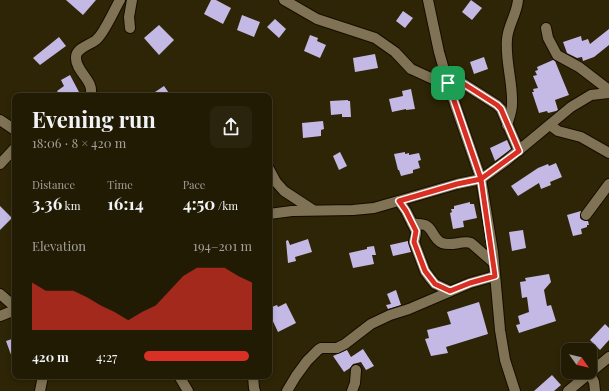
<!DOCTYPE html>
<html lang="en">
<head>
<meta charset="utf-8">
<style>
  :root { --surface:#221b04; --page:#2a240e; --text:#f1f3f6; --muted:#a2a19a; --line:#3f3926; --accent:#d93025 }
  body { margin:0; font-family:"Playfair Display",serif; background:var(--page); color:var(--text); height:100vh; display:flex; flex-direction:column; font-size:15px; white-space:nowrap }
  * { box-sizing:border-box; margin:0 }
  p { font-size:13px; color:var(--muted) }
  .icon { flex:none; width:22px; height:22px; fill:none; stroke:currentColor; stroke-width:2; stroke-linecap:round; stroke-linejoin:round }
  .map { position:relative; flex:1; overflow:hidden }
  .details { position:absolute; left:12px; top:93px; width:260px; height:286px; display:flex; flex-direction:column; background:var(--surface); border-radius:8px; box-shadow:0 2px 6px #0003,0 0 0 1px var(--line) }
  .details>* { flex:none }
  .needle { width:26px; rotate:124deg }
  .buttons { position:absolute; left:561px; top:343px; display:grid; gap:8px }
  .buttons a { display:grid; place-items:center; width:36px; height:36px; border-radius:8px; background:var(--surface); box-shadow:0 2px 6px #0003,0 0 0 1px var(--line); font-size:20px }
  .pin { position:absolute; display:grid; place-items:center; width:34px; height:34px; color:#fff; margin:-17px; border-radius:8px; box-shadow:0 2px 6px #0006 }
  .round { display:grid; place-items:center; flex:none; width:42px; height:42px; border-radius:8px; background:var(--page) }
  .head { display:flex; align-items:center; justify-content:space-between; height:68px; padding:0 20px }
  h1 { font-size:22px; font-weight:700; line-height:30px }
  .stats { display:grid; grid-template-columns:repeat(3,1fr); gap:6px; height:68px; padding:4px 20px }
  .stats div { display:grid; align-content:center }
  .stats b { font-size:17px; font-weight:700 }
  .stats small { font-size:11px; font-weight:400 }
  .stats p { font-size:11px }
  .chart { height:112px; padding:8px 20px }
  .chart p { display:flex; justify-content:space-between }
  .chart svg { width:100%; height:72px; margin-top:4px; fill:var(--accent); opacity:.7 }
  ul { padding:0 20px; list-style:none; font-size:13px }
  li { display:grid; grid-template-columns:64px 48px 1fr; align-items:center; height:30px }
  li i { height:10px; border-radius:5px; background:var(--accent) }
  .map>svg:first-child { display:block }
  .building { fill:#c4b9e4 }
  .lines { fill:none; stroke-linecap:round; stroke-linejoin:round }
  .minor-casing { stroke:#150d00; stroke-width:12 }
  .minor { stroke:#807355; stroke-width:10 }
  .route-casing { stroke:#fff; stroke-width:8 }
  .route { stroke:#d93025; stroke-width:5 }
</style>
</head>
<body>
<div class="map">
<svg width="609" height="391" viewBox="0 0 609 391">
  <rect width="100%" height="100%" fill="#2e2406"/>
  <g class="building">
    <path d="M66,0h30l-13,15z"/>
    <path d="M211,0h5l15,8 -8,16 -19,-10z"/>
    <path d="M471,0l11,8 -10,12 -10,-8z"/>
    <path d="M403,11l10,7 -8,10 -9,-7z"/>
    <path d="M242,15l18,7 -6,15 -17,-7z"/>
    <path d="M275,19l11,10 -7,9 -12,-11z"/>
    <path d="M159,25l15,15 -15,15 -15,-17z"/>
    <path d="M609,29v16l-15,12 -11,4 -1,-4 -5,1 -10,-5 -4,-11 18,-6 1,5 6,-2 2,5z"/>
    <path d="M310,35l8,3 -1,3 9,4 -6,13 -16,-7z"/>
    <path d="M59,37l7,9 -26,19 -7,-7z"/>
    <path d="M375,54l3,14 -23,4 -2,-14z"/>
    <path d="M484,57l4,12 -14,5 -4,-12z"/>
    <path d="M553,60l2,1 14,34 -14,5 3,10 -2,1 -8,2 -1,-2 -8,2 -7,-21h2l-1,-3 5,-1 -5,-12 4,-1 -2,-4 3,-1 -1,-3z"/>
    <path d="M70,75l9,17 -7,4h-11l-4,-5 7,-5 -3,-6z"/>
    <path d="M164,86l7,10h-22z"/>
    <path d="M411,89l4,20 -9,1v-1l-14,3 -3,-13 14,-3 -1,-5z"/>
    <path d="M348,100v1h2l1,16h-9v-3l-11,1 -1,-14z"/>
    <path d="M323,121l1,8 -3,1v6l-18,2 -1,-15z"/>
    <path d="M507,140l4,9 -16,12 -5,-13z"/>
    <path d="M340,152l7,14 -8,4 -6,-14z"/>
    <path d="M405,152v2l4,-1v2l10,-2 2,7 -3,1 2,7 -7,2v3l-12,3 -2,-6h-1l-4,-16z"/>
    <path d="M556,163l6,14 -12,5 1,3 -10,4 -2,-6 -21,13 -7,-10 27,-18 10,-4 1,2z"/>
    <path d="M470,202v2h4l3,14 -14,3 1,6 -11,2 -3,-16 2,-1 -1,-3h3v-3z"/>
    <path d="M0,206l12,12 -12,12z"/>
    <path d="M581,211l-1,7 2,2 6,1 1,4h-2v2l-6,2 1,5 -9,2 -6,-21z"/>
    <path d="M523,230l3,18 -14,3 -3,-19z"/>
    <path d="M308,239l4,13 -17,5 1,4 -8,2 -2,-22 2,-1 2,5z"/>
    <path d="M408,241l3,11 -18,4 -3,-11z"/>
    <path d="M374,246l2,9h-4l2,9 -21,4 -4,-15 18,-4v-2z"/>
    <path d="M549,274l2,8 -7,8 3,16 4,-1 5,16 -37,12 -3,-8 4,-1 -2,-8 11,-4 -2,-15 -5,1 -2,-16 6,-1 -1,-3z"/>
    <path d="M396,290l5,15 -13,4 -2,-4 5,-1 -4,-10z"/>
    <path d="M479,302l9,32 -42,13 2,6 -17,3 -6,-17 4,-1 -2,-8 24,-6 -4,-12z"/>
    <path d="M286,303l10,20 -18,9 -9,-19v-5l8,-3 1,2z"/>
    <path d="M605,324l4,4v12l-9,10 -10,-10z"/>
    <path d="M15,338v25h-1l-8,-22z"/>
    <path d="M363,349l11,17 -8,4 -5,-8 -8,2 -3,4 -6,4 -11,-16 14,-6 4,7z"/>
    <path d="M552,375l9,10 -7,6h-20z"/>
  </g>
  <g class="lines">
    <defs>
      <g id="minor">
        <path d="M284,0l33,19 58,19 20,14 16,17 22,10 15,4"/>
        <path d="M428,0l11,52 10,35 32,92 12,73 7,78 5,30 10,31"/>
        <path d="M130,28l-1,-11 3,-17"/>
        <path d="M546,28l2,10 9,17 22,12 30,23"/>
        <path d="M446,77l18,7 33,21 4,4 18,42"/>
        <path d="M90,96c6,-15 -15,-24 -14,-39 0,-9 14,-12 20,-17 8,-6 18,-30 24,-40"/>
        <path d="M0,120l15,10"/>
        <path d="M507,125c2,-7 5,-13 5,-21 1,-22 -7,-43 -5,-65 1,-14 10,-25 11,-39"/>
        <path d="M550,125l8,6 23,6 28,16"/>
        <path d="M0,164l15,-16"/>
        <path d="M269,169l7,13 8,9 29,19"/>
        <path d="M399,201l7,10 10,20v3l-2,8 11,29 5,7 5,6 15,7"/>
        <path d="M269,214l23,-3 61,-1 21,-2 83,-24 24,-5 25,-18 65,-54 20,-12 18,-2"/>
        <path d="M586,215l23,-31"/>
        <path d="M412,223c4,1 9,1 13,2 8,3 8,14 17,18 11,4 19,-3 29,0l23,20"/>
        <path d="M0,294l15,13"/>
        <path d="M0,316l15,-6"/>
        <path d="M589,373l5,9 1,9"/>
        <path d="M179,376l9,15"/>
        <path d="M253,376l1,12 1,3"/>
        <path d="M40,391l3,-15"/>
        <path d="M287,391l9,-15 11,-15 11,-11 3,-2h16l8,-4 26,-20 19,-9 19,-6 61,-26 25,-7"/>
        <path d="M352,391l3,-8 1,-13"/>
        <path d="M568,391l41,-34"/>
      </g>
    </defs>
    <use href="#minor" class="minor-casing"/>
    <use href="#minor" class="minor"/>
  </g>
  <g class="lines">
    <defs>
      <path id="route" d="M448,83l33,96 14,97 -25,7 -20,8 -15,-7 -10,-13 -11,-29 2,-11 -10,-20 -7,-10 58,-17 24,-5 38,-28 -18,-42 -4,-4 -33,-21 -18,-7 2,6"/>
    </defs>
    <use href="#route" class="route-casing"/>
    <use href="#route" class="route"/>
  </g>
</svg>
<div class="buttons">
<a><svg class="needle" viewBox="-14 -14 28 28"><path d="M0-13l5 13h-10z" fill="#e53935"/><path d="M0 13l5-13h-10z" fill="#a2a19a"/></svg></a>
</div>
<div class="pin" style="left:448px;top:83px;background:#1e9e55"><svg class="icon" aria-label="arrive" viewBox="0 0 24 24"><path d="M6 21V4h12l-3 4 3 4H6"/></svg></div>
<section class="details">
<div class="head"><div><h1>Evening run</h1><p>18:06 · 8 × 420 m</p></div><a class="round"><svg class="icon" aria-label="share" viewBox="0 0 24 24"><path d="M12 15V3M7 8l5-5 5 5M5 13v7h14v-7"/></svg></a></div>
<div class="stats">
<div><p>Distance</p><b>3.36<small> km</small></b></div>
<div><p>Time</p><b>16:14</b></div>
<div><p>Pace</p><b>4:50<small> /km</small></b></div>
</div>
<div class="chart"><p><span>Elevation</span>194–201 m</p>
<svg viewBox="0 0 160 44" preserveAspectRatio="none"><path d="M0 44V15L10 20L20 20L30 20L40 24L50 29L60 33L70 38L80 33L90 29L100 20L110 11L120 6L130 6L140 6L150 11L160 15V44z"/></svg>
</div>
<ul>
<li><b>420 m</b>4:27<i style="width:97%"></i></li>
</ul>
</section>
</div>
</body>
</html>
